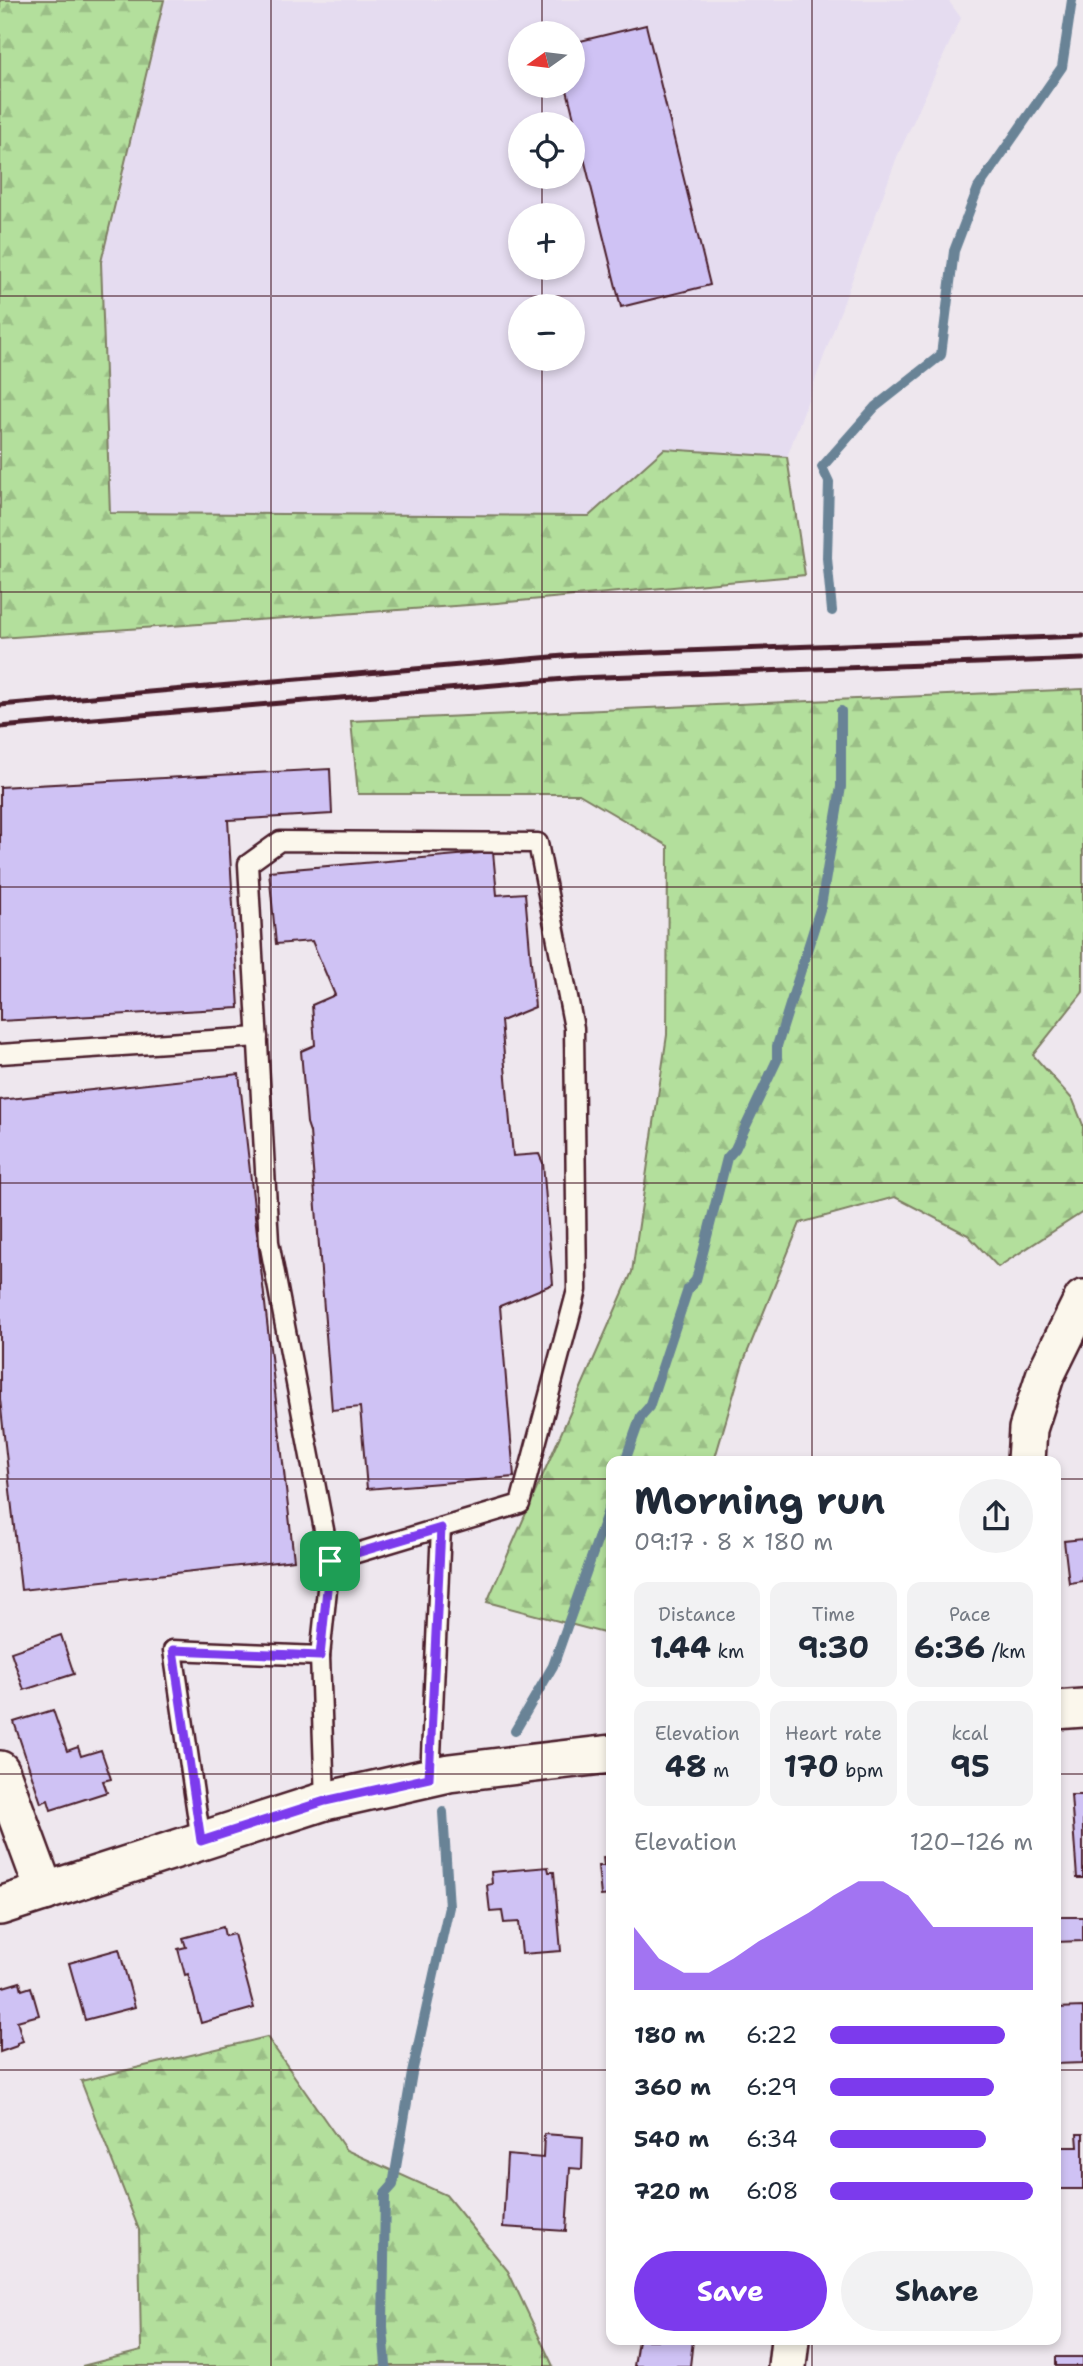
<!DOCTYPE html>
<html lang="en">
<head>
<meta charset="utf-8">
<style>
  :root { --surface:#fff; --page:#f2f2f3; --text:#1f2937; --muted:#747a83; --accent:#7c3aed }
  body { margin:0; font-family:"Shantell Sans",sans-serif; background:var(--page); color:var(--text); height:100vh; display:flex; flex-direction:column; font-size:26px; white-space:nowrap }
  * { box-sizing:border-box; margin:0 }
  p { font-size:23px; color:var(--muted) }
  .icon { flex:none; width:38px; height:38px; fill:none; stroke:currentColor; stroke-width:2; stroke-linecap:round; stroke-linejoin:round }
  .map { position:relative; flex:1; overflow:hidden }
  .side { position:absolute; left:606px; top:1456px; width:455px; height:889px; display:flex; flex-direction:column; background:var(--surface); border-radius:14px; box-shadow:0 4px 10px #0003 }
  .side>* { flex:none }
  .needle { width:46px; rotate:256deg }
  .controls { position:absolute; left:508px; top:21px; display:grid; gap:14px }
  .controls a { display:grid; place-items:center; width:77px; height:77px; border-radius:50%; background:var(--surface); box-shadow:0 4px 10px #0003; font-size:35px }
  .pin { position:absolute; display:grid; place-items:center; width:60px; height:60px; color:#fff; margin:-30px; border-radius:14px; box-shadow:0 4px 10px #0006 }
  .round { display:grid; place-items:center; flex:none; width:74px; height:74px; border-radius:37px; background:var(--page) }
  .summary { display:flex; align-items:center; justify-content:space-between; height:119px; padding:0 28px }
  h1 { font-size:38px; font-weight:700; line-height:52px }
  .stats { display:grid; grid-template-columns:repeat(3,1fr); gap:10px; height:119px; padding:7px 28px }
  .stats div { display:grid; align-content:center; border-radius:14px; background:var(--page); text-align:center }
  .stats b { font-size:30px; font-weight:700 }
  .stats small { font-size:19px; font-weight:400 }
  .stats p { font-size:19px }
  .chart { height:196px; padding:14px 28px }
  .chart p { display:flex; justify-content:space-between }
  .chart svg { width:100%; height:126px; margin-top:7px; fill:var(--accent); opacity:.7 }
  .primary-button { display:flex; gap:14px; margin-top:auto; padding:14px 28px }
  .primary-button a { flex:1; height:80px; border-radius:42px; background:var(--accent); color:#fff; font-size:28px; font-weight:700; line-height:80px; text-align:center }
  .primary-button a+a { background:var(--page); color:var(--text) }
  ul { padding:0 28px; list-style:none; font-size:23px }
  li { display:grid; grid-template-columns:112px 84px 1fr; align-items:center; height:52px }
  li i { height:18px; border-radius:9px; background:var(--accent) }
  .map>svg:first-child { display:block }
  .built { fill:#e5dcf0; fill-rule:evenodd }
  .forest { fill:url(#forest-firs); stroke:#7e7f64; stroke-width:2 }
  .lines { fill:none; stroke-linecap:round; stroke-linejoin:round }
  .stream { stroke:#698396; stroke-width:10 }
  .building { fill:#cfc2f4; stroke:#4a1f2b; stroke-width:2 }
  .lane-casing { stroke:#4a1f2b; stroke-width:23 }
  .street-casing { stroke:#4a1f2b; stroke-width:42 }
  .lane { stroke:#fbf7ec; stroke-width:18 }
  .street { stroke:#fbf7ec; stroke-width:37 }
  .rail { stroke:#4a1f2b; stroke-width:5 }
  .route-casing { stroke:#fff; stroke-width:14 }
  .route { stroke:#7c3aed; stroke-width:9 }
  .grid { fill:none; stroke:#4a1f2b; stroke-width:2; stroke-opacity:0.55 }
</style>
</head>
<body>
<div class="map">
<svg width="1083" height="2366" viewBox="0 0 1083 2366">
  <defs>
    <pattern id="forest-firs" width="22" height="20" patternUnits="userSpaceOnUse" patternTransform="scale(1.75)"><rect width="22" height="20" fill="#b3df9c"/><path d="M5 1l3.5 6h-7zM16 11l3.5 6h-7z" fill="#9bbf87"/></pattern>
  </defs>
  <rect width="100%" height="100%" fill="#eee7ee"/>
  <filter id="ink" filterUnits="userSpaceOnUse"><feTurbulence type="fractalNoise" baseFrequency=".0143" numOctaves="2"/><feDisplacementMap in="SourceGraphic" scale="14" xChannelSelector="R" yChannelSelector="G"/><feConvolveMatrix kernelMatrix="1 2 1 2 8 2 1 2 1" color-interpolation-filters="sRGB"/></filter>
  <g filter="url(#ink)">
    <path class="built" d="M164,0h784l13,18 -64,139 -110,300 -123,-8 -75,67 -479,-3 -9,-250zM520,33h52v53h-52zM520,124h52v53h-52zM520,215h52v53h-52zM520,306h52v53h-52z"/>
    <g class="forest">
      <path d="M0,0h164l-63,262 9,251 479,3 75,-67 123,8 18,118 -308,28 -497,35z"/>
      <path d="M1083,689v303l-50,63 40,45 10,25v87l-85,55 -30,-32 -73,-38 -95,26 -57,140 -29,98h-103v174l-124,-33 145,-330 35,-237 1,-189 -89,-52h-221l-7,-73z"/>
      <path d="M267,2037l79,113 100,45 62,76 45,95h-471l59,-15 -2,-121 -58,-149z"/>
    </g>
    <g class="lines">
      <g class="stream">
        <path d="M832,611l-5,-53 2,-76 -7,-15 53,-60 66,-52 13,-104 24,-63 84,-121 10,-67"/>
        <path d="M625,1461l16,-45 8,-9 39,-118 8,-9 31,-122 8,-9 42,-89v-14l44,-140 20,-119v-76"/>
        <path d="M515,1731l38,-65 58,-164"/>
        <path d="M386,2366l-3,-39 2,-133 8,-9 19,-112 37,-166 -6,-95"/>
      </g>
    </g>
    <g class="building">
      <path d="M646,25l64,260 -89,22 -55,-221h6v-43z"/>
      <path d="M330,769l2,45 -104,6 11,188 -239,13v-234z"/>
      <path d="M493,852l4,43 28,-2 10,114 -34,14 12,135 26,-2 4,9 10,121 -53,22 14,171 -147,12 -7,-82 -28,3 -22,-278 -3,-9 -6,-72 14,-6 -3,-40 23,-10 -23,-54 -36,3 -7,-73z"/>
      <path d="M239,1074l55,486 -273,30 -21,-191v-299z"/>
      <path d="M1083,1539v42l-14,2 -5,-42z"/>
      <path d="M61,1635l13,39 -50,16 -13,-38z"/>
      <path d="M53,1710l14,41 11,-4 3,9 20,-6 10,29 -8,2 4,11 -56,18 -3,-10 -7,3 -27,-81z"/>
      <path d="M1071,1795h12v83h-6z"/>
      <path d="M611,1856v39l-10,1 -3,-30h6l-1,-9z"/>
      <path d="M548,1867l1,5h5l7,79 -39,3 -3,-32 -15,1 -2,-12 -12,1 -3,-27 5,-1 -1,-12z"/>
      <path d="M1055,1917h28v24l-28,1z"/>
      <path d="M223,1927l2,9 9,-2 20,74 -53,15 -13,-49 -3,1 -7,-26 8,-2 -3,-9z"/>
      <path d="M119,1949l16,58 -50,13 -16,-57z"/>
      <path d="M20,1982l2,8 9,-3 8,28 -22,6 6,20 -6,2v3l-17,6v-64z"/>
      <path d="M1083,2007v56l-28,1v-56z"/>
      <path d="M544,2134l39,3 -1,32 -12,-1 -4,63 -63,-4 4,-72 36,3z"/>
      <path d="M1077,2134h6v55h-28v-42h23z"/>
      <path d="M638,2340h55l-3,26h-56z"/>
      <rect x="1056" y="2357" width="27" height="9"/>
    </g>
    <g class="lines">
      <defs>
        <g id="lane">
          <path d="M0,1054l258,-17"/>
          <path d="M320,1656l5,145"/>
          <path d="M430,1778l11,-250"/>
          <path d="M201,1841l-28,-191 147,6 10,-95 -61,-319 -21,-378 32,-23 258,2 36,185 3,262 -57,214 -190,57"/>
        </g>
        <g id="street">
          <path d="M1026,1461l2,-32 17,-53 38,-77"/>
          <path d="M1055,1710l28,-2"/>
          <path d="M0,1770l45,122"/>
          <path d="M0,1906l325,-105 124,-28 162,-19"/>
          <path d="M787,2366l3,-26"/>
        </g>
      </defs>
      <use href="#lane" class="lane-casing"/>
      <use href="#street" class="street-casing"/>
      <use href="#lane" class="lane"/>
      <use href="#street" class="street"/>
      <g class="rail">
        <path d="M0,705l575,-50 508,-19"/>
        <path d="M0,727l577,-49 506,-19"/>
      </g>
    </g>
  </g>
  <g class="lines" filter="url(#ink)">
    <defs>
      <path id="route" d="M441,1528l-12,250 -104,23 -124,40 -28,-191 147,6 10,-95z"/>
    </defs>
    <use href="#route" class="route-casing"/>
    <use href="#route" class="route"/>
  </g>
  <path class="grid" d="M271,0v2366M542,0v33M812,0v1461M542,86v38M542,177v38M542,268v38M0,296h1083M542,359v2007M0,592h1083M0,887h1083M0,1183h1083M0,1479h611M1055,1479h28M0,1774h611M1055,1774h28M0,2070h611M1055,2070h28M812,2340v26"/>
</svg>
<div class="controls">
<a><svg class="needle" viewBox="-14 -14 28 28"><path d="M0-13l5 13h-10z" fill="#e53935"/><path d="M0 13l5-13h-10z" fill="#747a83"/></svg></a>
<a><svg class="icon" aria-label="locate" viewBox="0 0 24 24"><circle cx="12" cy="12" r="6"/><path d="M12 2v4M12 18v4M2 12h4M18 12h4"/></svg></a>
<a>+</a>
<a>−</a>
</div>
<div class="pin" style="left:330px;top:1561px;background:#1e9e55"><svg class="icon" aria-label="arrive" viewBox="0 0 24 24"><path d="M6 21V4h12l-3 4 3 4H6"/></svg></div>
<section class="side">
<div class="summary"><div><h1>Morning run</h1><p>09:17 · 8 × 180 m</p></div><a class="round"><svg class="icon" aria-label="share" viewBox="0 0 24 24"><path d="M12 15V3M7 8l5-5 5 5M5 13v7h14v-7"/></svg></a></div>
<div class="stats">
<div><p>Distance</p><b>1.44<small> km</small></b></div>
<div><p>Time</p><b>9:30</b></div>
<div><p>Pace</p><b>6:36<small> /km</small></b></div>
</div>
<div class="stats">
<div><p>Elevation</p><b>48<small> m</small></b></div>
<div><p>Heart rate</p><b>170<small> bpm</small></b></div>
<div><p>kcal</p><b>95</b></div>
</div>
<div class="chart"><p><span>Elevation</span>120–126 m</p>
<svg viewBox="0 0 160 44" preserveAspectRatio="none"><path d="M0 44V22L10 33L20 38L30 38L40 33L50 27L60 22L70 17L80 11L90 6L100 6L110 11L120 22L130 22L140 22L150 22L160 22V44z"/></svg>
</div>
<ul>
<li><b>180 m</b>6:22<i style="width:86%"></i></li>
<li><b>360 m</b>6:29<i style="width:81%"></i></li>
<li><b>540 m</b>6:34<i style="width:77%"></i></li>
<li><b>720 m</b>6:08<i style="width:100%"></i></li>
</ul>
<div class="primary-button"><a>Save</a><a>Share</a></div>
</section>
</div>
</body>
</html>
